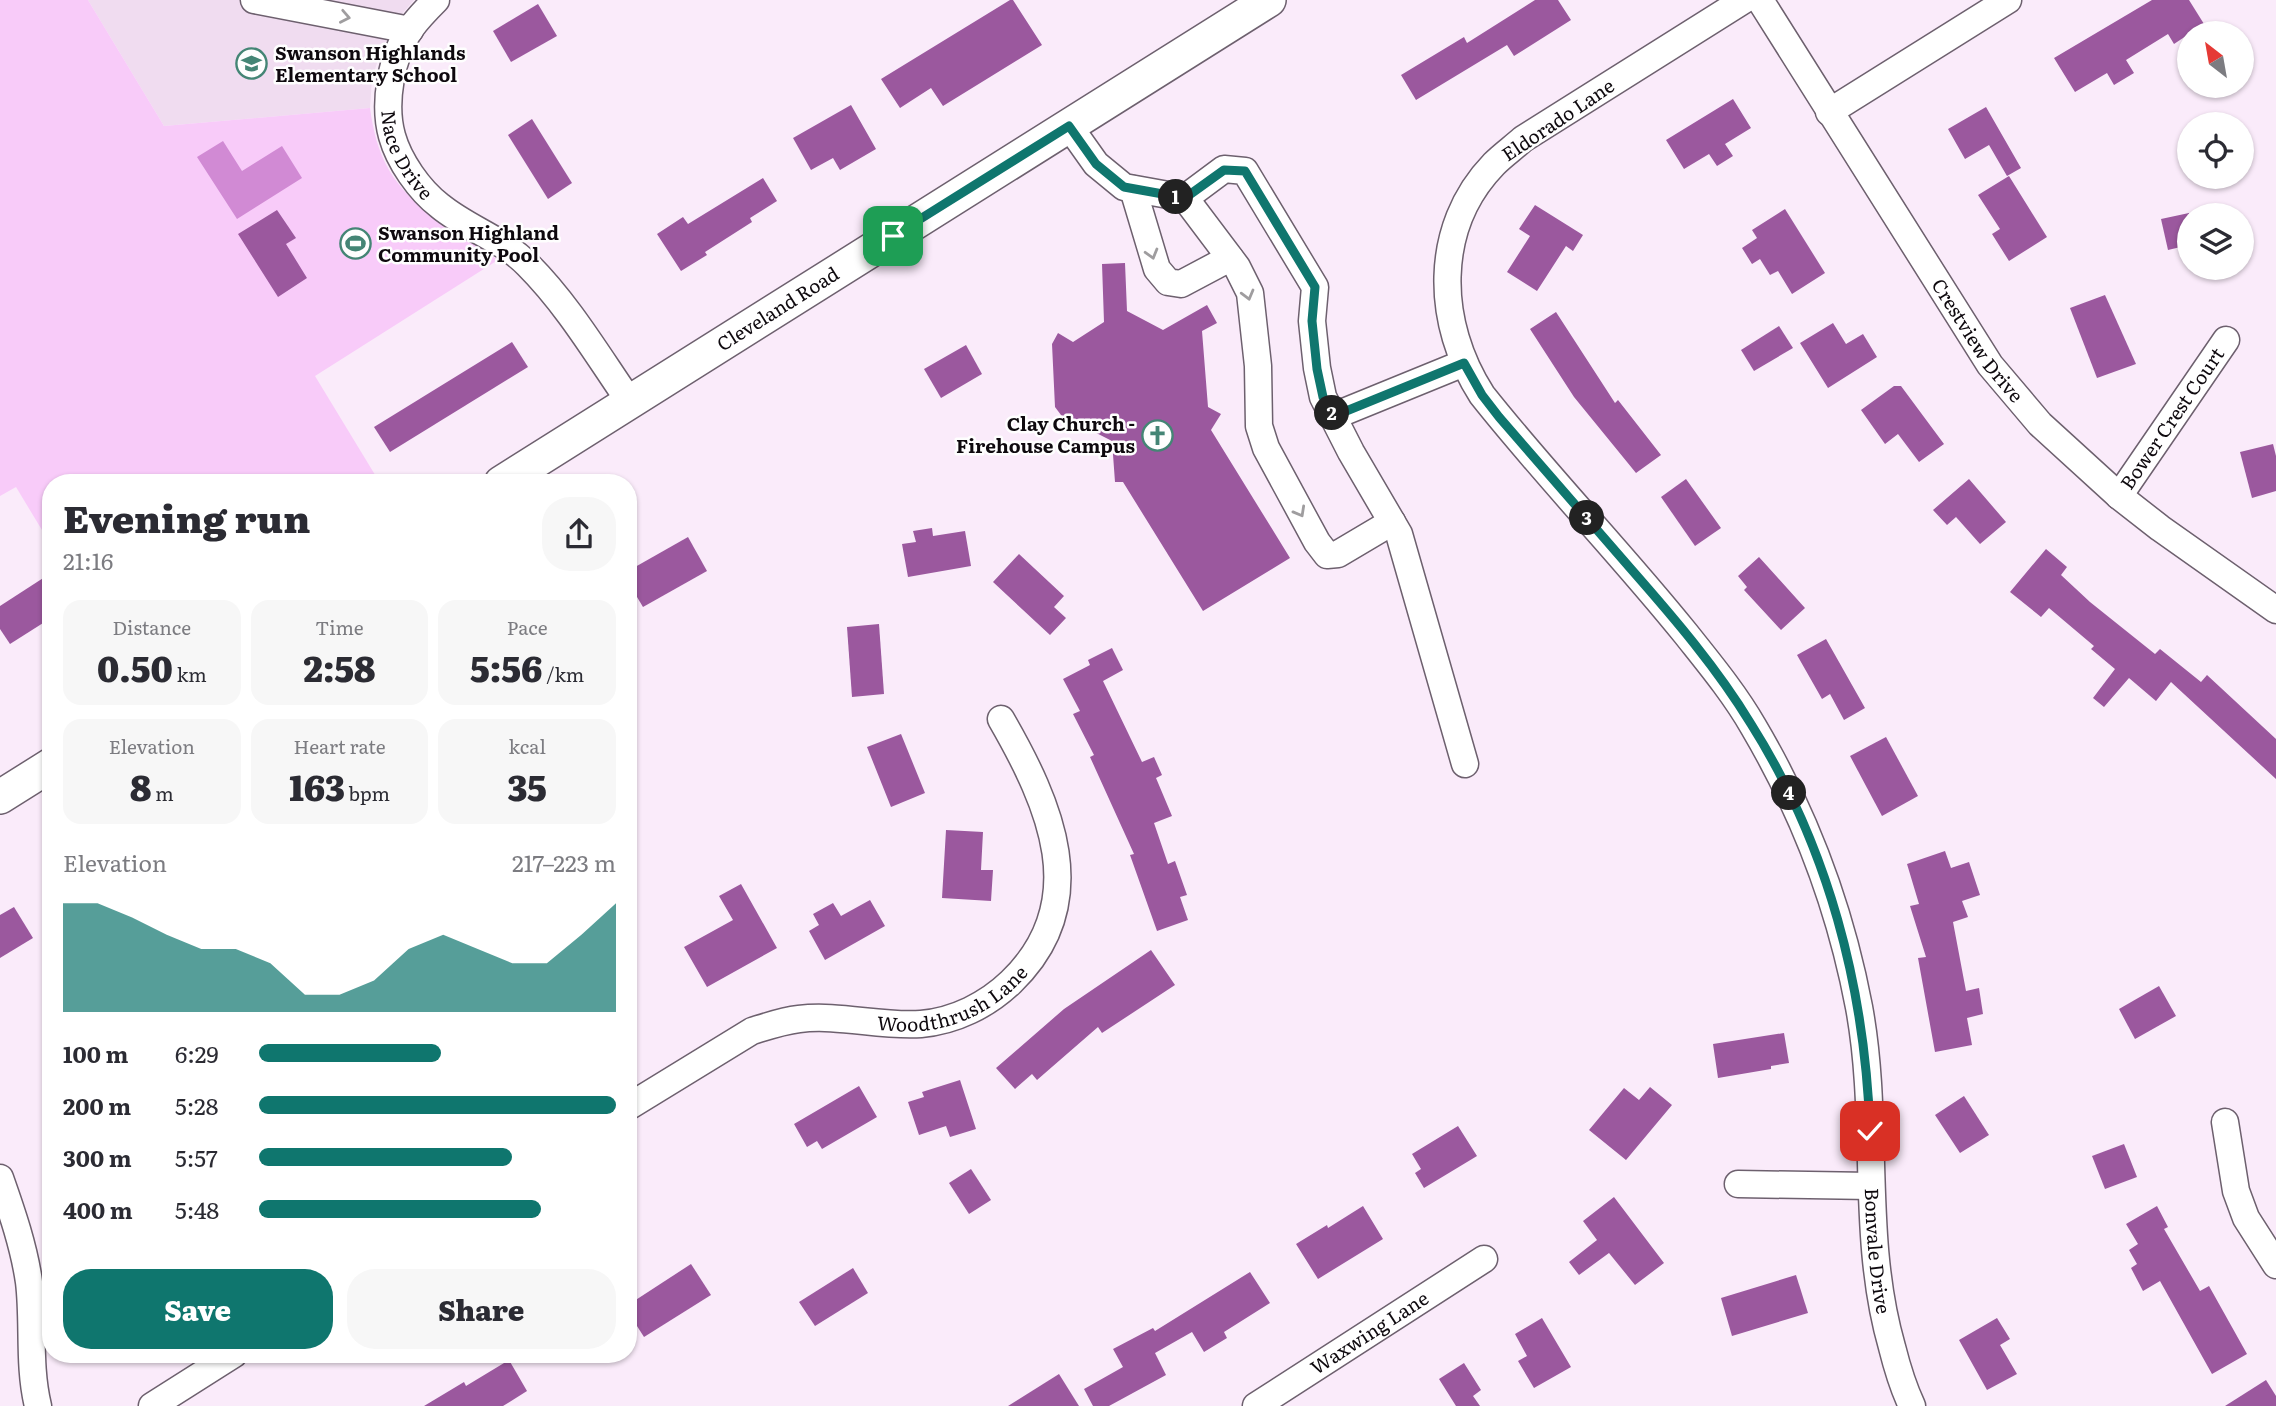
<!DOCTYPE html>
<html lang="en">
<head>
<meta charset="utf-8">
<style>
  :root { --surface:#fff; --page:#f7f7f7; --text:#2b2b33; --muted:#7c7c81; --accent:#0f766e }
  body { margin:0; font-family:Literata,serif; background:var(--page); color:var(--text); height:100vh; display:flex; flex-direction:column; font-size:26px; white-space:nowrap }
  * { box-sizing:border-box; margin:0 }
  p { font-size:23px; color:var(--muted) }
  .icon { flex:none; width:38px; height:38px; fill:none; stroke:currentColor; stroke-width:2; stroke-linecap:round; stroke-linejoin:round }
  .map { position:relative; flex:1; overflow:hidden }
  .panel { position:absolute; left:42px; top:474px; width:595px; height:889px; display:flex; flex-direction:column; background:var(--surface); border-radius:28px; box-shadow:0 2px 5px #0004 }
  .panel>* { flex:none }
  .needle { width:46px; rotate:329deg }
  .fabs { position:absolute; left:2177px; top:21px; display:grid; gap:14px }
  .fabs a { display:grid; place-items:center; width:77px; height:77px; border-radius:50%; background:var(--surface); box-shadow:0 2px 5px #0004; font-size:35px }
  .pin { position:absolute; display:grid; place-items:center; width:60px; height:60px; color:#fff; margin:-30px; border-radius:14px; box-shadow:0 4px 10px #0006 }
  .km { position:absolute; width:35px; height:35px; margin:-18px; border-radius:50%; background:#222; color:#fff; font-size:19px; line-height:35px; text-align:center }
  .round { display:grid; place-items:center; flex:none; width:74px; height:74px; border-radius:28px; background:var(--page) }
  .headline { display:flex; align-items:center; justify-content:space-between; height:119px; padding:0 21px }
  h1 { font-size:38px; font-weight:800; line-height:52px }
  .metrics { display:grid; grid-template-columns:repeat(3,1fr); gap:10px; height:119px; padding:7px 21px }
  .metrics div { display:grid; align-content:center; border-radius:18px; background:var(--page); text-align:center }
  .metrics b { font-size:35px; font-weight:800 }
  .metrics small { font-size:19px; font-weight:400 }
  .metrics p { font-size:19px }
  .chart { height:196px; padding:14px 21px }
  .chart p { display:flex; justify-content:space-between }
  .chart svg { width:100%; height:126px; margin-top:7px; fill:var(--accent); opacity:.7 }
  .button { display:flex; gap:14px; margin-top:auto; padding:14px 21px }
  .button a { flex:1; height:80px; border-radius:28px; background:var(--accent); color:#fff; font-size:28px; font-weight:800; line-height:80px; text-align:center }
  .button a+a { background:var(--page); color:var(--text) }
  ul { padding:0 21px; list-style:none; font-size:23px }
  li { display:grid; grid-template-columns:112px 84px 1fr; align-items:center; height:52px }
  li i { height:18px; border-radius:9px; background:var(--accent) }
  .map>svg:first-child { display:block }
  .built { fill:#f0dcf0 }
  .green { fill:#f8cbf9 }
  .water { fill:#d18ad4 }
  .building { fill:#9b589e }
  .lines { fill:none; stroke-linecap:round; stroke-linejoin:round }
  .minor-casing { stroke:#6d606e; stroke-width:29 }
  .major-casing { stroke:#6d606e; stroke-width:36 }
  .minor { stroke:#fff; stroke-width:26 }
  .major { stroke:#fff; stroke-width:33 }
  .oneway { stroke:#9f9d9f }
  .route-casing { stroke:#fff; stroke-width:14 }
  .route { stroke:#0f766e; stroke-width:9 }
  .labels { text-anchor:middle; stroke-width:5; stroke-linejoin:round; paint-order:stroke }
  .poi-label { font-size:19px; font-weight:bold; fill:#0e090e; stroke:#fefefe; text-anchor:start }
  .street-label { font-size:19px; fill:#0e090e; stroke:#fefefe }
</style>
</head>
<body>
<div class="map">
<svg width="2276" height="1406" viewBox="0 0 2276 1406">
  <rect width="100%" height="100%" fill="#faebfa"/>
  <path class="built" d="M88,0h326l-13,15 -20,35 -9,29 -2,29 -206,18z"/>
  <path class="green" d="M0,0h88l76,126 206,-18c3,22 8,43 19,62 23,40 72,65 109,90l-183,116 65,107h-329v62l-35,-58 -16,9z"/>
  <path class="water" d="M223,141l19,30 40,-25 20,32 -65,41 -40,-62z"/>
  <g class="building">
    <path d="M1010,0h3l29,45 -99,61 -12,-18 -31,20 -19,-29z"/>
    <path d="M1535,0h23l13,20 -57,36 -7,-11 -91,55 -15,-25 63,-38 3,6z"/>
    <path d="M2152,0h37l15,24 -30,20 -6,-10 -42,26 8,13 -20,12 -7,-12 -32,19 -21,-34z"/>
    <path d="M538,4l19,32 -46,26 -18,-31z"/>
    <path d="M1733,99l18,29 -26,16 8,12 -16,10 -8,-12 -25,15 -18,-29z"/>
    <path d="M851,105l25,44 -36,21 -7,-12 -22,12 -18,-32z"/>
    <path d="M1986,107l35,61 -14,8 -18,-31 -24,14 -17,-30z"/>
    <path d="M532,119l40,64 -24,16 -40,-64z"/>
    <path d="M2009,176l38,61 -38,24 -17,-27 8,-5 -22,-34z"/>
    <path d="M763,178l14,23 -27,17 2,4 -47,30 2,3 -26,16 -24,-37 26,-17 5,7z"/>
    <path d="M1535,205l48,30 -10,16 -7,-5 -29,45 -30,-19 23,-36 -11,-7z"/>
    <path d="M1785,209l40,64 -33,21 -14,-23 -8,4 -10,-16 -8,5 -10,-16 15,-10 -5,-8z"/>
    <path d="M277,210l19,28 -10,6 21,34 -29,19 -40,-63z"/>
    <path d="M2189,213v32l-21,5 -7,-31z"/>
    <path d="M1125,263l2,48 36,19 44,-25 10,18 -15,8 6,76 13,7 -10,16 79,128 -87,53 -80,-129h-8l-3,-41 -51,-26 -6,-8 -3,-63 6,-11 15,9 31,-20 -2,-58z"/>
    <path d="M2105,295l31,69 -39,14 -27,-70z"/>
    <path d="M1556,312l59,91 3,-3 43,55 -25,18 -62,-76 -44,-68z"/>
    <path d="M1833,323l13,21 17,-10 14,23 -49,31 -28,-45z"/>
    <path d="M1779,326l14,22 -39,23 -13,-21z"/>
    <path d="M512,342l16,25 -138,85 -16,-25z"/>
    <path d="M966,345l16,29 -41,24 -17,-29z"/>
    <path d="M1894,386h7l43,58 -25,18 -21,-28 -13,10 -24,-34z"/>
    <path d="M2273,444l3,12v35l-24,7 -12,-46z"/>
    <path d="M1686,479l35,49 -26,18 -34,-49z"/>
    <path d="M1969,479l37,43 -26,22 -24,-27 -9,8 -14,-15z"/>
    <path d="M932,528l1,8 32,-5 6,35 -63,11 -6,-33 14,-2 -3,-11z"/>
    <path d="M688,537l19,34 -64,36 -15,-25v-11z"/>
    <path d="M2046,549l21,18 -6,8 29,27 65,52 5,-5 41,33 6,-7 69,64v40l-105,-97 -15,19 -27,-23 -25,29 -11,-9 22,-29 -24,-20 3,-3 -45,-38 -8,9 -31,-25z"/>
    <path d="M1019,554l45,42 -10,11 12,11 -16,17 -57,-53z"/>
    <path d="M1759,557l46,51 -24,22 -37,-40 3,-3 -9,-11z"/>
    <path d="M51,573v45l-41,26 -10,-15v-23z"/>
    <path d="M879,624l5,70 -32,3 -5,-70z"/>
    <path d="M1826,639l39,69 -21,12 -14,-26 -8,5 -25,-44z"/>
    <path d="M1112,648l11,22 -20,11 39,81 12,-5 8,18 -6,3 16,38 -18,7 14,41 7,-3 12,34 -7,2 8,23 -31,11 -27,-76 4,-1 -44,-97 4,-2 -21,-41 7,-3 -17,-32 27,-14 -2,-5z"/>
    <path d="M901,734l24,59 -34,14 -24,-60z"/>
    <path d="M1886,737l32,59 -36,20 -32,-60z"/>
    <path d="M946,830l37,2 -2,38h12l-2,31 -49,-3z"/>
    <path d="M1945,851l6,17 18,-6 11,33 -18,6 6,16 -15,5 13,69 13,-3 4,26 -16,4 5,27 -37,7 -17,-94 8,-1 -16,-51 9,-2 -12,-40z"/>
    <path d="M741,884l36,64 -70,39 -23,-40 49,-27 -14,-24z"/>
    <path d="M870,900l15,26 -60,34 -16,-29 10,-6 -6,-11 20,-11 8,13z"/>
    <path d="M14,907l19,31 -33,20v-43z"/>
    <path d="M1151,950l24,35 -73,48 -4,-6 -61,53 -5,-6 -17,15 -19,-21 68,-59z"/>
    <path d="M2159,986l17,30 -41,23 -16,-30z"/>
    <path d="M1784,1033l5,30 -18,3v3l-53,9 -5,-34z"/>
    <path d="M960,1080l16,49 -26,8 -4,-11 -27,9 -11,-33 16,-5 -2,-5z"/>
    <path d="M859,1086l18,31 -55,32 -5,-8 -10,6 -13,-23z"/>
    <path d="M1650,1087l22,18 -46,55 -37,-30 35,-42 15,12z"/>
    <path d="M1964,1096l25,39 -29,18 -25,-38z"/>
    <path d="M1458,1126l19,30 -53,32 -9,-15 6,-4 -9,-15z"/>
    <path d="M2124,1144l13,33 -32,12 -13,-33z"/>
    <path d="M971,1169l20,31 -22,14 -20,-31z"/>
    <path d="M1614,1197l50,66 -29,22 -26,-32 -30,22 -10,-13 28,-22 -14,-19z"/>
    <path d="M1363,1206l20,33 -65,40 -22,-35 31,-19 1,3z"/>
    <path d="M2157,1206l11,21 -4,2 36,62 9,-5 38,68 -35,20 -52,-93 -17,10 -12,-23 6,-4 -8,-14 9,-6 -12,-20z"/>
    <path d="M691,1264l20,31 -67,42 -16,-25v-7z"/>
    <path d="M853,1268l15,25 -53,33 -16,-24z"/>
    <path d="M1250,1272l20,31 -46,29 3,6 -23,14 -12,-20 -37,21 11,22 -57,31h-16l-9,-17 39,-22 -10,-18 40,-21 2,3z"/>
    <path d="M1796,1275l12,38 -76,23 -11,-38z"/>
    <path d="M1542,1318l29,49 -37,21 -16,-27 9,-5 -12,-22z"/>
    <path d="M1997,1318l13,21 -10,6 17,29 -30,16 -28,-50z"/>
    <path d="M509,1360l18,31 -24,15h-79l40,-24 2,4z"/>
    <path d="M1464,1363l17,27 -8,6 7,10h-24l-17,-27z"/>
    <path d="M1059,1374l20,32h-71z"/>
    <path d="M2266,1380l10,16v10h-51z"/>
  </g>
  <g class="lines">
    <defs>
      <g id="minor">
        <path d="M254,0l156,30"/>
        <path id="s1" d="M436,0c-9,9 -18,18 -25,28 -20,27 -28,76 -19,108 7,25 27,54 48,70 28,23 63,33 88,59 40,40 70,91 102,137"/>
        <path id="s2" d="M1744,0l-221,139c-10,9 -20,16 -29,25 -62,64 -58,160 -12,231 65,82 138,157 204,239 23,29 48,59 67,92 52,88 87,181 106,281 21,113 1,229 33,340 5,20 11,40 20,59"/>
        <path id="s3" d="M1760,0l230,365 50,59 79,72 41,32 116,82"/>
        <path d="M1829,112l179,-112"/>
        <path d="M1069,126l27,38 28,23 61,11 52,69 13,26 8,73 1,60 7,22 51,94 10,13 11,-1 54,-32"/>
        <path d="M1133,189l24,80 11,13 13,2 49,-26"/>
        <path d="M1185,198l39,-29 21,2 70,116 -3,34 5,47 6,29 28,55 48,82 66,230"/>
        <path d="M1334,416l130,-53"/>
        <path id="s4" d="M2119,496l107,-156"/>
        <path id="s5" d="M628,1107l124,-76c16,-5 30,-10 47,-12 40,-5 82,8 122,5 34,-3 66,-19 90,-42 83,-80 39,-178 -10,-263"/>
        <path d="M2225,1122l11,69 10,27 30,47"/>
        <path d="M0,1178c12,34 24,69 29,104 5,41 -1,83 9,124"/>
        <path d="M1738,1184l133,2"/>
        <path d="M152,1406l82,-52"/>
        <path id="s6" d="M1256,1406l228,-147"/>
      </g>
      <g id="major">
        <path id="s7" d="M501,483l768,-483"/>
        <path d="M0,797l51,-32"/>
      </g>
    </defs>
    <use href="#minor" class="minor-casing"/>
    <use href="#major" class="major-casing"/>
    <use href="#minor" class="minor"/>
    <use href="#major" class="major"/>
  </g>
  <defs><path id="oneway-chevron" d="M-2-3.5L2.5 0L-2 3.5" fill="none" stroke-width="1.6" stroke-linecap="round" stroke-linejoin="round" transform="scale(1.75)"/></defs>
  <g class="oneway">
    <use href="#oneway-chevron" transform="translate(345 17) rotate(11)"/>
    <use href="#oneway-chevron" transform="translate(1152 254) rotate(74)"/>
    <use href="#oneway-chevron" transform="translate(1248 295) rotate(75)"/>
    <use href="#oneway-chevron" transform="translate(1300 512) rotate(61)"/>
  </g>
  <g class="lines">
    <defs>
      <path id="route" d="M893,236l176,-110 27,38 28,23 61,11 39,-28 21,1 70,116 -3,34 5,48 6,28 11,19 130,-53 18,32 17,22c44,51 88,101 132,152 43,49 86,99 120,155 77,122 114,263 119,407"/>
    </defs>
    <use href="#route" class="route-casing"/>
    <use href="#route" class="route"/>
  </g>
  <defs>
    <symbol id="school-ring" viewBox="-11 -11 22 22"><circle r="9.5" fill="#fefefe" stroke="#448575" stroke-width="1.5"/><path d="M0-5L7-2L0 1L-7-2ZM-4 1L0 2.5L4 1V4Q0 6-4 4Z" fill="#448575"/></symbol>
    <symbol id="stadium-ring" viewBox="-11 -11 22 22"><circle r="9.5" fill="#fefefe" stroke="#448575" stroke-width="1.5"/><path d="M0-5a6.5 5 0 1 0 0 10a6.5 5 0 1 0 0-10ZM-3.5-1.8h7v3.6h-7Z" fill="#448575"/></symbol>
    <symbol id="church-ring" viewBox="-11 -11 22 22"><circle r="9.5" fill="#fefefe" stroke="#448575" stroke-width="1.5"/><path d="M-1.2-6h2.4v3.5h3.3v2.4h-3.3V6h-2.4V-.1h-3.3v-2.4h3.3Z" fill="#448575"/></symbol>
  </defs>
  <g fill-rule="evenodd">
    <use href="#school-ring" x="234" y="46" width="35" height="35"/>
    <use href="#stadium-ring" x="338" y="226" width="35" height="35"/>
    <use href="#church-ring" x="1140" y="418" width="35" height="35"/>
  </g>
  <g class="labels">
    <g class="poi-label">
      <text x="275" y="60">Swanson Highlands<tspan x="275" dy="22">Elementary School</tspan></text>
      <text x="378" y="240">Swanson Highland<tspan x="378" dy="22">Community Pool</tspan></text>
      <text x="1135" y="431" text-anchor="end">Clay Church -<tspan x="1135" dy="22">Firehouse Campus</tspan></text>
    </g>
    <g class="street-label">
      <text transform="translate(1558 120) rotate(-34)" y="7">Eldorado Lane</text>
      <text dy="7" stroke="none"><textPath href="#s1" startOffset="173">Nace Drive</textPath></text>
      <text dy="7" stroke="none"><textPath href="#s7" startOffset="327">Cleveland Road</textPath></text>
      <text dy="7" stroke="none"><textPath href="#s3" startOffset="404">Crestview Drive</textPath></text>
      <text dy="7" stroke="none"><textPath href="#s4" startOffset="94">Bower Crest Court</textPath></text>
      <text dy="7" stroke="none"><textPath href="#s5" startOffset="354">Woodthrush Lane</textPath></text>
      <text dy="7" stroke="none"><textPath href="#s2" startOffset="1524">Bonvale Drive</textPath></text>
      <text dy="7" stroke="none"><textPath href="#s6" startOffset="135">Waxwing Lane</textPath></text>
    </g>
  </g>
</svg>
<div class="fabs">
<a><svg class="needle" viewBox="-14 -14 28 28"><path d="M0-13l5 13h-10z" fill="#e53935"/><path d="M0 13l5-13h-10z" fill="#7c7c81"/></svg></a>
<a><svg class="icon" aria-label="locate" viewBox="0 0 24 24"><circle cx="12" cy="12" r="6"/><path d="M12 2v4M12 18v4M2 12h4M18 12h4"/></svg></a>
<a><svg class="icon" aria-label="layers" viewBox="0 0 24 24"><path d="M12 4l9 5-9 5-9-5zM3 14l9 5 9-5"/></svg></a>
</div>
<div class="pin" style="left:893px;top:236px;background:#1e9e55"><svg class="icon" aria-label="arrive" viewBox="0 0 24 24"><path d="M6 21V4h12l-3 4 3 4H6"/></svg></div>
<div class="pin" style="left:1870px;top:1131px;background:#d93025"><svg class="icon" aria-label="check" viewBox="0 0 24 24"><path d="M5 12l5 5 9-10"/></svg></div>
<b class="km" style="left:1176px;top:197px">1</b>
<b class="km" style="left:1332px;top:413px">2</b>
<b class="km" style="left:1587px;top:518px">3</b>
<b class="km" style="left:1789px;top:793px">4</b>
<section class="panel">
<div class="headline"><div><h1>Evening run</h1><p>21:16</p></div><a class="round"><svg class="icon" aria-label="share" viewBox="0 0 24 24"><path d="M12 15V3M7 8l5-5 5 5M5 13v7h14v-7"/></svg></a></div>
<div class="metrics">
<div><p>Distance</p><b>0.50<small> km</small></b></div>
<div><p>Time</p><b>2:58</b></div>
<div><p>Pace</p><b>5:56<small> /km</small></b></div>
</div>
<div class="metrics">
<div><p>Elevation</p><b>8<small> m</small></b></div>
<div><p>Heart rate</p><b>163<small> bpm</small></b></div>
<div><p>kcal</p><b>35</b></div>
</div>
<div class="chart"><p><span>Elevation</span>217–223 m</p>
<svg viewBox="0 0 160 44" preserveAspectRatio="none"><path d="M0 44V6L10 6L20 11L30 17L40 22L50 22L60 27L70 38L80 38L90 33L100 22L110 17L120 22L130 27L140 27L150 17L160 6V44z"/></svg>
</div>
<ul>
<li><b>100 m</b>6:29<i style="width:51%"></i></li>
<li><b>200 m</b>5:28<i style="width:100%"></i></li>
<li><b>300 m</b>5:57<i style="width:71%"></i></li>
<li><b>400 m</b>5:48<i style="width:79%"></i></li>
</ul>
<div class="button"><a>Save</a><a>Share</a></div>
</section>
</div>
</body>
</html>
